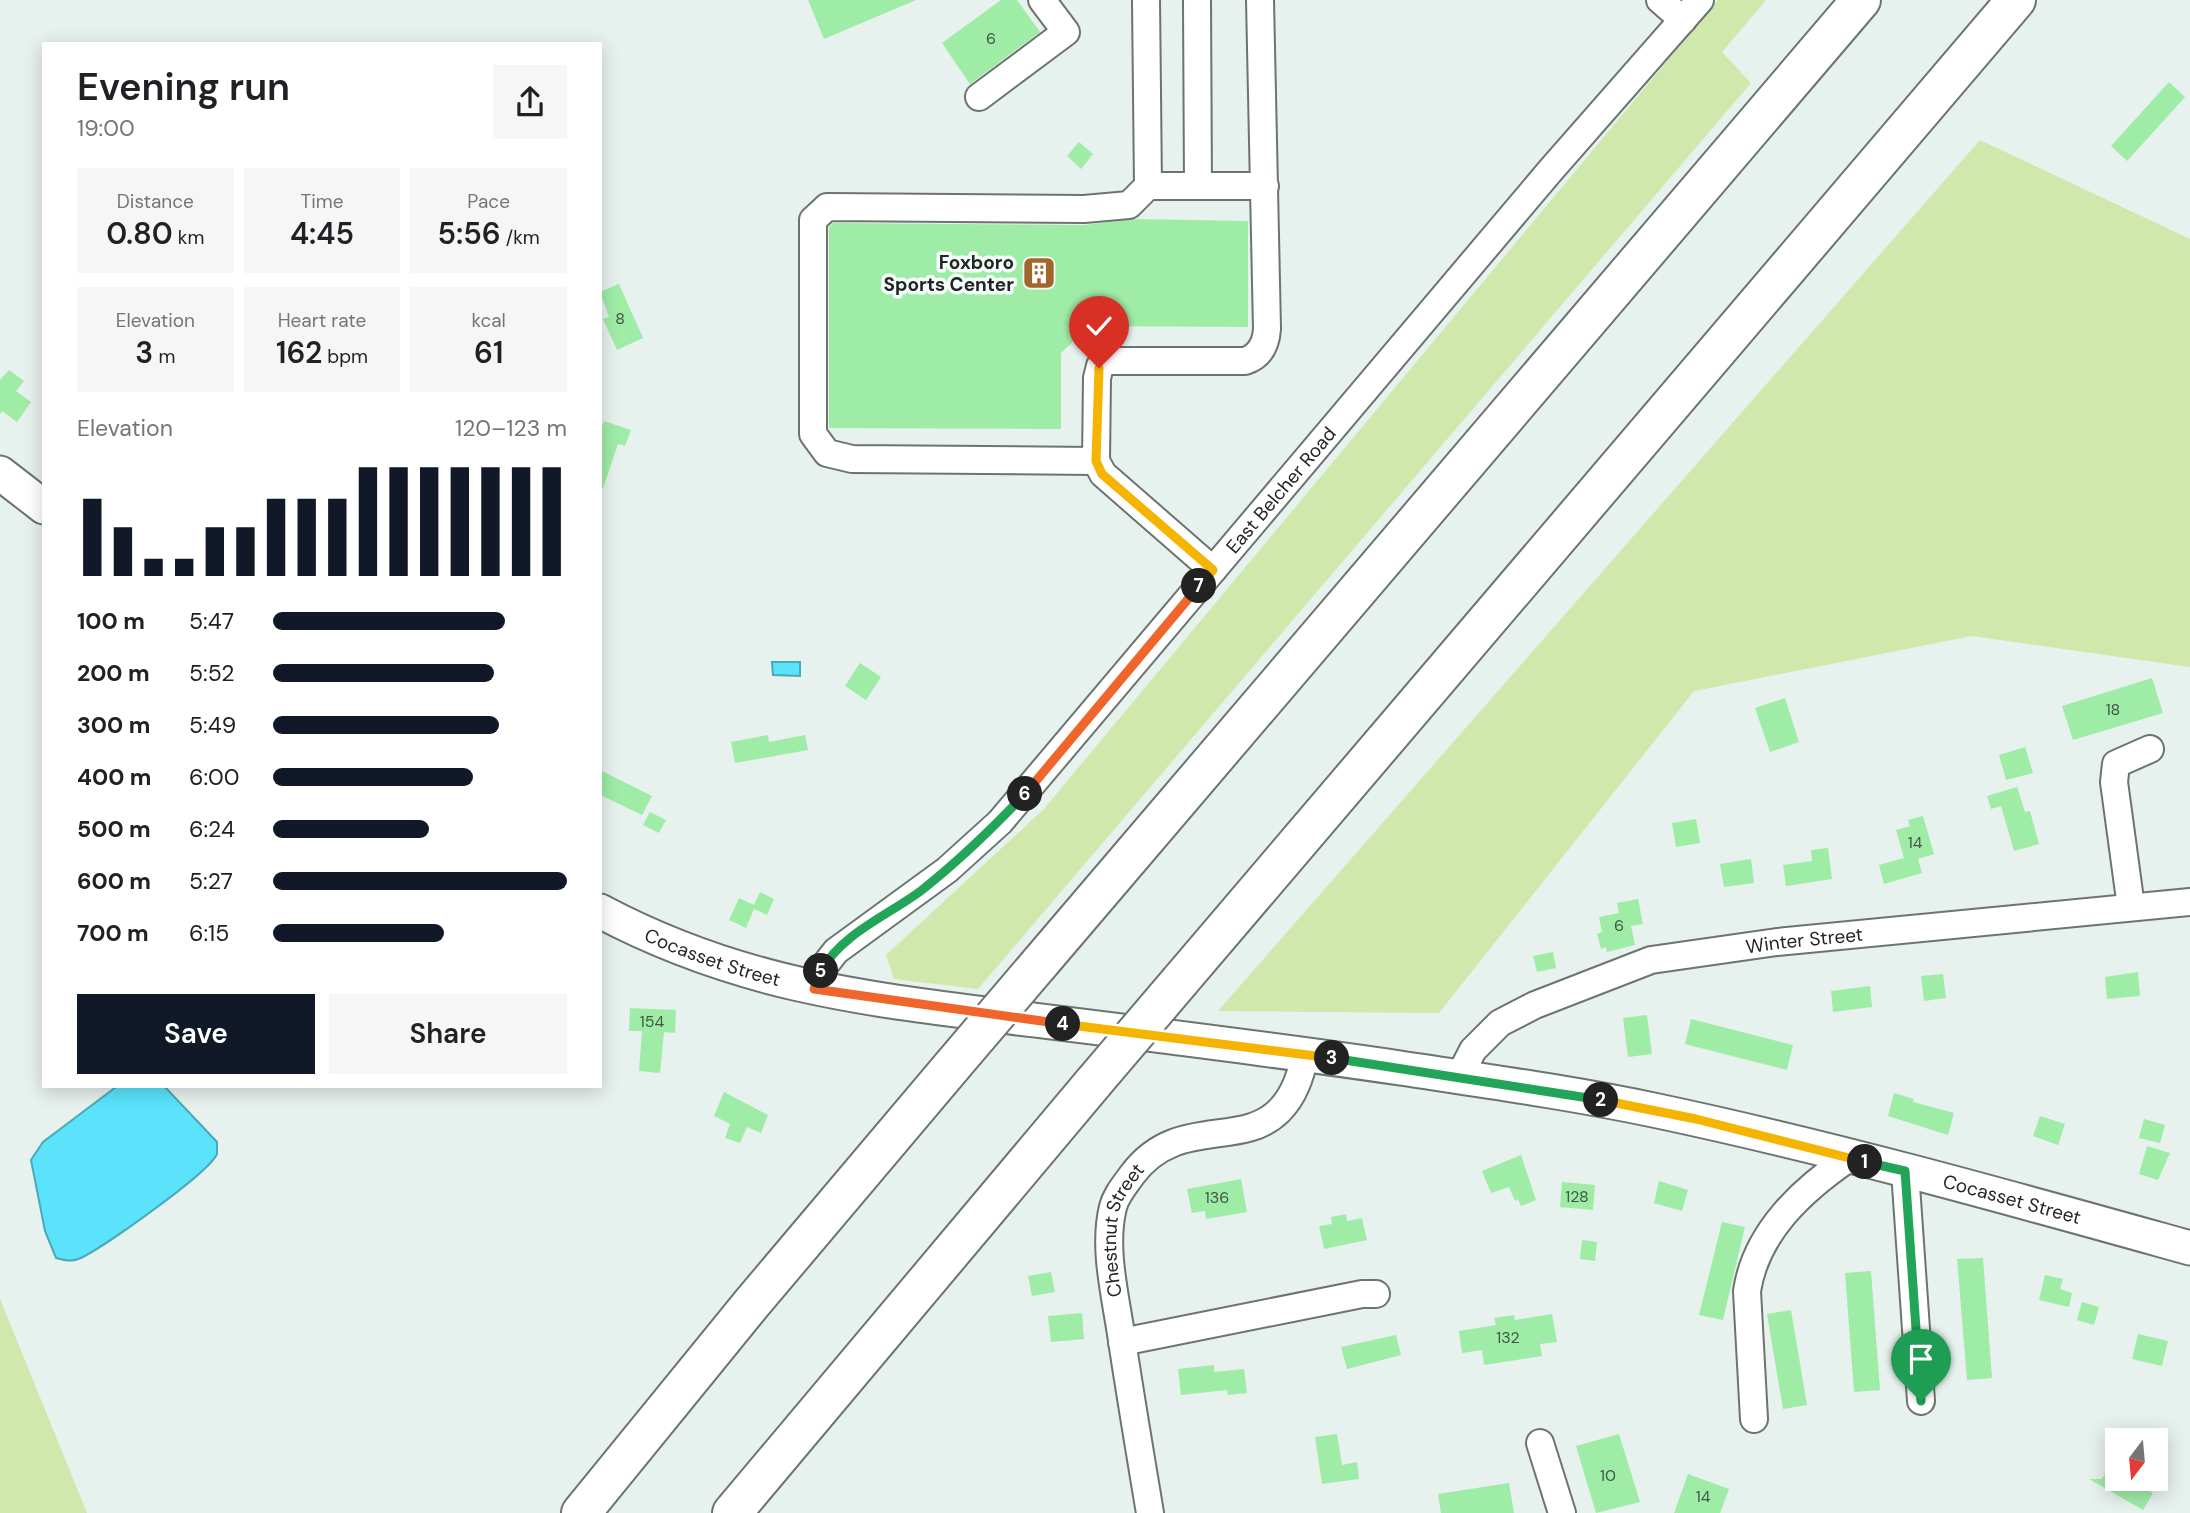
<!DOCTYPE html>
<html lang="en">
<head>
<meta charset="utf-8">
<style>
  :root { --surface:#fff; --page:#f6f6f6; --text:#202124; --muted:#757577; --accent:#111827 }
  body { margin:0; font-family:"DM Sans",sans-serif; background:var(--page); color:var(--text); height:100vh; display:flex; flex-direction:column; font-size:26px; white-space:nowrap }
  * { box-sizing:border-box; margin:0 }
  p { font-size:23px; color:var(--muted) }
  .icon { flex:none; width:38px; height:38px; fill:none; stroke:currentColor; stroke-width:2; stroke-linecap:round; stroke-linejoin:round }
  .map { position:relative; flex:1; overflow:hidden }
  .panel { position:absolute; left:42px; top:42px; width:560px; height:1046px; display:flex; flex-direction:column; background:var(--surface); border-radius:0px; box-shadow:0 4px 18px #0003 }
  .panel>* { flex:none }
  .needle { width:46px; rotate:196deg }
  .controls { position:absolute; left:2105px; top:1428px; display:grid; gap:14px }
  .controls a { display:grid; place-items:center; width:63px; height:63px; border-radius:0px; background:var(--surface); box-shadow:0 4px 18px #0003; font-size:35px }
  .pin { position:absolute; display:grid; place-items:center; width:60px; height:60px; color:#fff; margin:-72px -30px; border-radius:50% 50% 50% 0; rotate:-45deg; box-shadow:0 0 7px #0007 }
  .pin .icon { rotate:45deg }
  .km { position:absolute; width:35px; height:35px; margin:-18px; border-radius:50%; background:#222; color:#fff; font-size:19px; line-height:35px; text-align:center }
  .round { display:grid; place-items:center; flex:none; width:74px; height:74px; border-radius:0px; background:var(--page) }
  .head { display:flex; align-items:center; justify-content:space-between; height:119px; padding:0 35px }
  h1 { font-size:38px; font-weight:600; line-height:52px }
  .figures { display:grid; grid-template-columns:repeat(3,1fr); gap:10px; height:119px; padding:7px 35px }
  .figures div { display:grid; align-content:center; border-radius:0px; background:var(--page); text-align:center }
  .figures b { font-size:30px; font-weight:600 }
  .figures small { font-size:19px; font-weight:400 }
  .figures p { font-size:19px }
  .chart { height:196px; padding:14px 35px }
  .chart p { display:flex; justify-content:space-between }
  .chart svg { width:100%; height:126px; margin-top:7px; stroke:var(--accent); stroke-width:6 }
  .cta { display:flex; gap:14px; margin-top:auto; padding:14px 35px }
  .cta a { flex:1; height:80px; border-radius:0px; background:var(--accent); color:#fff; font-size:28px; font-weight:600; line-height:80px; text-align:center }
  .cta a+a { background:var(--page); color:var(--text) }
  ul { padding:0 35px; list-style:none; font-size:23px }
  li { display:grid; grid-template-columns:112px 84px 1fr; align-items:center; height:52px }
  li i { height:18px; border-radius:9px; background:var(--accent) }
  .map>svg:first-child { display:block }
  .green { fill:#d0e8ac }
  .water { fill:#5ae3fb; stroke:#49aaba; stroke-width:2 }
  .building { fill:#9feca7 }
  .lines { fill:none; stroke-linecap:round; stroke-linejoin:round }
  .minor-casing { stroke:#6c7470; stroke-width:30 }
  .major-casing { stroke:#6c7470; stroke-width:37 }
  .highway-casing { stroke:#6c7470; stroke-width:42 }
  .minor { stroke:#fff; stroke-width:26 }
  .major { stroke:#fff; stroke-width:33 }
  .highway { stroke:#fff; stroke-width:38 }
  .highway-bridge-casing { stroke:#6c7470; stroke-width:42; stroke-linecap:butt }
  .highway-bridge { stroke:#fff; stroke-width:38 }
  .split-1-casing { stroke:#fff; stroke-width:14 }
  .split-2-casing { stroke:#fff; stroke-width:14 }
  .split-3-casing { stroke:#fff; stroke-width:14 }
  .split-4-casing { stroke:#fff; stroke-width:14 }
  .split-5-casing { stroke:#fff; stroke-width:14 }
  .split-6-casing { stroke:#fff; stroke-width:14 }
  .split-7-casing { stroke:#fff; stroke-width:14 }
  .split-8-casing { stroke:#fff; stroke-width:14 }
  .split-1 { stroke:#22a559; stroke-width:9 }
  .split-2 { stroke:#f5b400; stroke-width:9 }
  .split-3 { stroke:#22a559; stroke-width:9 }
  .split-4 { stroke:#f5b400; stroke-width:9 }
  .split-5 { stroke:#f0652b; stroke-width:9 }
  .split-6 { stroke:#22a559; stroke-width:9 }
  .split-7 { stroke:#f0652b; stroke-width:9 }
  .split-8 { stroke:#f5b400; stroke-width:9 }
  .labels { text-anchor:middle; stroke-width:7; stroke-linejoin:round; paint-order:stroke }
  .number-label { font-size:16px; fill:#415745 }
  .poi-label { font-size:19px; font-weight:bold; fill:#222524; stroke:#f5fefa; text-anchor:end }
  .street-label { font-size:19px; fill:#222524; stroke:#f5fefa }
</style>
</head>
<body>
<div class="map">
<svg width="2190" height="1513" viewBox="0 0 2190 1513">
  <rect width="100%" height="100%" fill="#e7f1ed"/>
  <g class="green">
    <path d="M1718,0h48l-44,52 29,31 -773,906 -84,-10 -8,-24 157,-145z"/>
    <path d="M1980,140l210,99v428l-218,-31 -278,55 -255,322 -221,-2z"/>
    <path d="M0,1299l87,214h-87z"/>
  </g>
  <g class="water">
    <path d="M772,662h28v14l-27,-1z"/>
    <path d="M116,1087h49l52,55v12c-8,19 -112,92 -134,103 -10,5 -16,4 -27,1l-11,-27 -14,-71 12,-18z"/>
  </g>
  <g class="building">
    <path d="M808,0h108l-92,39z"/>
    <path d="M1001,0h16l23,32 -70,52 -28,-41z"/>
    <path d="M2169,82l16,15 -58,64 -16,-15z"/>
    <path d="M1079,142l14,12 -12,15 -14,-13z"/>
    <path d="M1133,219l115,2v106l-159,-1 -28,27v76l-232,-1v-201l4,-4 251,2z"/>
    <path d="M619,284l24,54 -26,12 -14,-31 6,-2 -9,-25z"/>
    <path d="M9,370l15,11 -8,10 15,11 -14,20 -15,-11 -2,3v-34z"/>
    <path d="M604,421l27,9 -6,16 -7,-2 -15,44 -3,-1v-55z"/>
    <path d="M860,663l21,14 -15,23 -21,-14z"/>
    <path d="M2152,678l11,35 -90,27 -11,-34z"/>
    <path d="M1785,698l14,44 -29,10 -15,-44z"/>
    <path d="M768,735l1,7 36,-7 3,15 -73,13 -4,-21z"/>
    <path d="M2025,747l8,26 -27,7 -7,-25z"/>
    <path d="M600,770l52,26 -10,19 -42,-20z"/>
    <path d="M2017,787l8,25 5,-1 9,33 -25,7 -13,-45 -10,3 -4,-13z"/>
    <path d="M650,812l16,8 -7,13 -16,-8z"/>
    <path d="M1923,816l11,38 -16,5 4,14 -38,11 -5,-19 25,-7 -8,-28 14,-4 -2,-6z"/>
    <path d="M1696,819l4,24 -24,4 -4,-24z"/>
    <path d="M1828,848l4,31 -46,7 -3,-21 29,-4 -1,-11z"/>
    <path d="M1751,859l3,24 -30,4 -4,-23z"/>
    <path d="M760,892l14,7 -7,16 -13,-6 -8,19 -17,-8 10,-22 15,7z"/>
    <path d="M1638,899l5,25 -12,2 4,19 -28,7 -1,-5 -5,2 -4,-15 5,-2 -3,-15 20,-4 -2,-10z"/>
    <path d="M1553,952l3,16 -19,4 -4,-16z"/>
    <path d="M2138,972l2,24 -33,3 -2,-22z"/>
    <path d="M1943,974l3,24 -22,3 -3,-25z"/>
    <path d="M1870,986l2,21 -39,5 -2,-21z"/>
    <path d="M630,1008l46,2 -1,23 -11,-1 -4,41 -21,-2 3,-40h-13z"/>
    <path d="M1647,1015l5,39 -24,3 -5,-39z"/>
    <path d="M1691,1019l102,26 -6,25 -102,-26z"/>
    <path d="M724,1092l44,23 -7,18 -14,-6 -7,16 -15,-5 5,-14 -16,-8z"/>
    <path d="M1894,1093l20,6 -1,3 41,11 -6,22 -60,-19z"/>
    <path d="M2040,1116l25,8 -7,21 -25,-9z"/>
    <path d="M2144,1119l21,6 -5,18 -21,-5z"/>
    <path d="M2147,1146l23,7 -12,27 -19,-6z"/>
    <path d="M1521,1155l15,45 -15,6 -3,-7 -3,2 -6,-14 -18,6 -9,-22z"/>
    <path d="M1241,1179l6,33 -41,7 -1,-8 -13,2 -5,-24z"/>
    <path d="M1659,1181l29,9 -6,21 -28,-8z"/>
    <path d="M1562,1182l33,3 -2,25 -33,-3z"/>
    <path d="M1346,1214l1,7 15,-3 5,22 -43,9 -5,-23 13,-2 -1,-7z"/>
    <path d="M1722,1222l23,5 -22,93 -24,-5z"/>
    <path d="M1582,1240l15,2 -2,19 -15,-2z"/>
    <path d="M1983,1258l9,120 -25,2 -10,-121z"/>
    <path d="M1871,1271l9,119 -26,2 -9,-119z"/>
    <path d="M1051,1272l4,20 -23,4 -4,-20z"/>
    <path d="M2045,1275l18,4 -3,10 12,4 -3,14 -30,-7z"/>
    <path d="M2082,1302l17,5 -5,18 -17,-5z"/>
    <path d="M1791,1310l16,95 -24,4 -16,-95z"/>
    <path d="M1082,1313l2,26 -33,3 -3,-26z"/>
    <path d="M1552,1314l5,28 -17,2 2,12 -58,9 -2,-15 -20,3 -3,-22 37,-6 -2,-7 20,-3 1,5z"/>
    <path d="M2138,1334l30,7 -6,25 -30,-7z"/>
    <path d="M1396,1335l5,20 -54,14 -6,-22z"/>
    <path d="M1214,1365v7l30,-3 3,24 -19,2 -1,-5 -46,5 -3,-26z"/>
    <path d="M1337,1434l5,31 15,-3 2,17 -37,5 -7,-47z"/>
    <path d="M1619,1434l21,68 -44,11 -20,-67z"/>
    <path d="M2118,1452v27h23l-3,5 15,9 -10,17 -54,-31h13z"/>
    <path d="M1688,1474l41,15 -9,24h-46z"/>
    <path d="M1509,1483l5,30h-73l-3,-19z"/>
  </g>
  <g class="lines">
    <defs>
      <g id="minor">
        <path d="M1146,0l2,186h117"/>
        <path d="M1197,0l1,186"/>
        <path d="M1660,0l23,20"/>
        <path d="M979,97l87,-65 -24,-32"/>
        <path d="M1096,461l-244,-2 -25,-6 -14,-19v-214l14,-13 257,2 45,-4 19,-19"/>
        <path d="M1213,570l-110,-96 -7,-13 1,-83 3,-12 8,-5h137c15,-5 21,-17 22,-32l-7,-329"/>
        <path d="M2131,907l-17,-125 2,-18 34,-15"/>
        <path id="s1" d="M814,989l11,-24 11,-14 111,-81 53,-48 550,-651 150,-171"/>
        <path id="s2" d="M1459,1077l14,-27 27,-27 35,-18 116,-45 126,-18 413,-40"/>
        <path d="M1905,1171l16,230"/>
        <path d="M1122,1342l240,-48h14"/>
        <path d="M1754,1419l-7,-128c9,-59 55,-101 102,-133"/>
        <path d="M1540,1443l22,70"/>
        <path id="s3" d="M1150,1513c-10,-60 -20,-119 -29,-179 -6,-40 -18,-87 -8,-127 3,-12 12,-22 19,-32 44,-60 109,-26 147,-64 16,-16 21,-35 27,-57"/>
      </g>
      <g id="major">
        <path d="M0,473l44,34"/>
        <path id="s4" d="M600,911c145,77 275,89 434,109 122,15 244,30 366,48 86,13 173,25 258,43 179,38 356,88 532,137"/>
      </g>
      <g id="highway">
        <path d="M1039,964l822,-964"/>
        <path d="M1180,981l836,-981"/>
        <path d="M581,1513l171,-210 201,-238"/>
        <path d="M732,1513l362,-431"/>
      </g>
    </defs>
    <use href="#minor" class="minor-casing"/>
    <use href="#major" class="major-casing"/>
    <use href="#highway" class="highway-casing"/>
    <use href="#minor" class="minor"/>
    <use href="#major" class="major"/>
    <use href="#highway" class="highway"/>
    <defs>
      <g id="highway-bridge">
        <path d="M953,1065l86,-101"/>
        <path d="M1094,1082l86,-101"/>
      </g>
    </defs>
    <use href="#highway-bridge" class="highway-bridge-casing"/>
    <use href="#highway-bridge" class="highway-bridge"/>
  </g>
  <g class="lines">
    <defs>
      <path id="split-1" d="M1865,1162l40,9 16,230"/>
      <path id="split-2" d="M1601,1100l95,19 169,43"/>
      <path id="split-3" d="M1332,1058l269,42"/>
      <path id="split-4" d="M1063,1024l269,34"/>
      <path id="split-5" d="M821,971l-7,18 249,35"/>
      <path id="split-6" d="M821,971c21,-38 68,-56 101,-81 38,-30 70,-61 103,-96"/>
      <path id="split-7" d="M1025,794l174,-208"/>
      <path id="split-8" d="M1099,368l-3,93 6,13 111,96 -14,16"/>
    </defs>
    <use href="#split-1" class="split-1-casing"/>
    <use href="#split-2" class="split-2-casing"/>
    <use href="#split-3" class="split-3-casing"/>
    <use href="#split-4" class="split-4-casing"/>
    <use href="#split-5" class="split-5-casing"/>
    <use href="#split-6" class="split-6-casing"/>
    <use href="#split-7" class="split-7-casing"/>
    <use href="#split-8" class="split-8-casing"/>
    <use href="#split-1" class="split-1"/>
    <use href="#split-2" class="split-2"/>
    <use href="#split-3" class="split-3"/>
    <use href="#split-4" class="split-4"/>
    <use href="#split-5" class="split-5"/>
    <use href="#split-6" class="split-6"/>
    <use href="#split-7" class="split-7"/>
    <use href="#split-8" class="split-8"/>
  </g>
  <defs>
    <symbol id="building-square" viewBox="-11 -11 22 22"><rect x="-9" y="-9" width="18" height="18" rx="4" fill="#a3662a" stroke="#f5fefa"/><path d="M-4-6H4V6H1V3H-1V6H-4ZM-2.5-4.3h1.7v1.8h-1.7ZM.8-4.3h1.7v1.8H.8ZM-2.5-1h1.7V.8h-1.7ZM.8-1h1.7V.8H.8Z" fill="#fff"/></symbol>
  </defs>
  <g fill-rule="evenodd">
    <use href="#building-square" x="1020" y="254" width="38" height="38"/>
  </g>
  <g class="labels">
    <g class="number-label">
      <text x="991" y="44">6</text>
      <text x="620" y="324">8</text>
      <text x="2113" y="715">18</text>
      <text x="1915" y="848">14</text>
      <text x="1619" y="931">6</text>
      <text x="652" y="1027">154</text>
      <text x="1577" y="1202">128</text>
      <text x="1217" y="1203">136</text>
      <text x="1508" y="1343">132</text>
      <text x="1608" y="1481">10</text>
      <text x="1703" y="1502">14</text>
    </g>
    <g class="poi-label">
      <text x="1014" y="269">Foxboro<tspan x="1014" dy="22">Sports Center</tspan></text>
    </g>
    <g class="street-label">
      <text dy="7" stroke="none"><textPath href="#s1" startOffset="688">East Belcher Road</textPath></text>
      <text dy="7" stroke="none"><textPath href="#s2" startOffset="387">Winter Street</textPath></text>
      <text dy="7" stroke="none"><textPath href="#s4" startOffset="122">Cocasset Street</textPath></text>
      <text dy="7" stroke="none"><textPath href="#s4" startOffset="1446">Cocasset Street</textPath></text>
      <text dy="7" stroke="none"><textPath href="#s3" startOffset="289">Chestnut Street</textPath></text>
    </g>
  </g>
</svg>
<div class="controls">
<a><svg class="needle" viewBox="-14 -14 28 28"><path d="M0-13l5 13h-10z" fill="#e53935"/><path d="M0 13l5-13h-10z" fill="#757577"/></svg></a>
</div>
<div class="pin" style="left:1921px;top:1401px;background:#1e9e55"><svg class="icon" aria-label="arrive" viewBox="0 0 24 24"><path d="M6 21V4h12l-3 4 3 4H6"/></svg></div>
<div class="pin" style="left:1099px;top:368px;background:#d93025"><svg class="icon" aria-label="check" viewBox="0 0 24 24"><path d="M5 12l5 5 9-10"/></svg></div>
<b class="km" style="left:1865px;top:1162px">1</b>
<b class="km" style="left:1601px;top:1100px">2</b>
<b class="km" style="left:1332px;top:1058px">3</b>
<b class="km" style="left:1063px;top:1024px">4</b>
<b class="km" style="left:821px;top:971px">5</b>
<b class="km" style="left:1025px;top:794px">6</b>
<b class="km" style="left:1199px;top:586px">7</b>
<section class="panel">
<div class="head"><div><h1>Evening run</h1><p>19:00</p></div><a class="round"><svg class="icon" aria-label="share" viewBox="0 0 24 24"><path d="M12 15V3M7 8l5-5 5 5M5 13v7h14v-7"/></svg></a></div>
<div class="figures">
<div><p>Distance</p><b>0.80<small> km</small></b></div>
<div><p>Time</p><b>4:45</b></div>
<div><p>Pace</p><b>5:56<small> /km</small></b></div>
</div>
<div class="figures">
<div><p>Elevation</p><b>3<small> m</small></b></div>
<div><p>Heart rate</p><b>162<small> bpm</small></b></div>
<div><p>kcal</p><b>61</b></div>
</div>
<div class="chart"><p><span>Elevation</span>120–123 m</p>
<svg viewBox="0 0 160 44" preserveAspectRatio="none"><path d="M5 44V17M15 44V27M25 44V38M35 44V38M45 44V27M55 44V27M65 44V17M75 44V17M85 44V17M95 44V6M105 44V6M115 44V6M125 44V6M135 44V6M145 44V6M155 44V6"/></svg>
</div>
<ul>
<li><b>100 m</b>5:47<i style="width:79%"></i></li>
<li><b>200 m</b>5:52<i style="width:75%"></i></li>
<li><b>300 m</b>5:49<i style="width:77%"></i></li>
<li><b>400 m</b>6:00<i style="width:68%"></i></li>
<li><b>500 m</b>6:24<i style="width:53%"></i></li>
<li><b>600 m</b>5:27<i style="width:100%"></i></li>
<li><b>700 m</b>6:15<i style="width:58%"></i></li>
</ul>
<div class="cta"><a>Save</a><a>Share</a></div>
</section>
</div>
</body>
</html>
